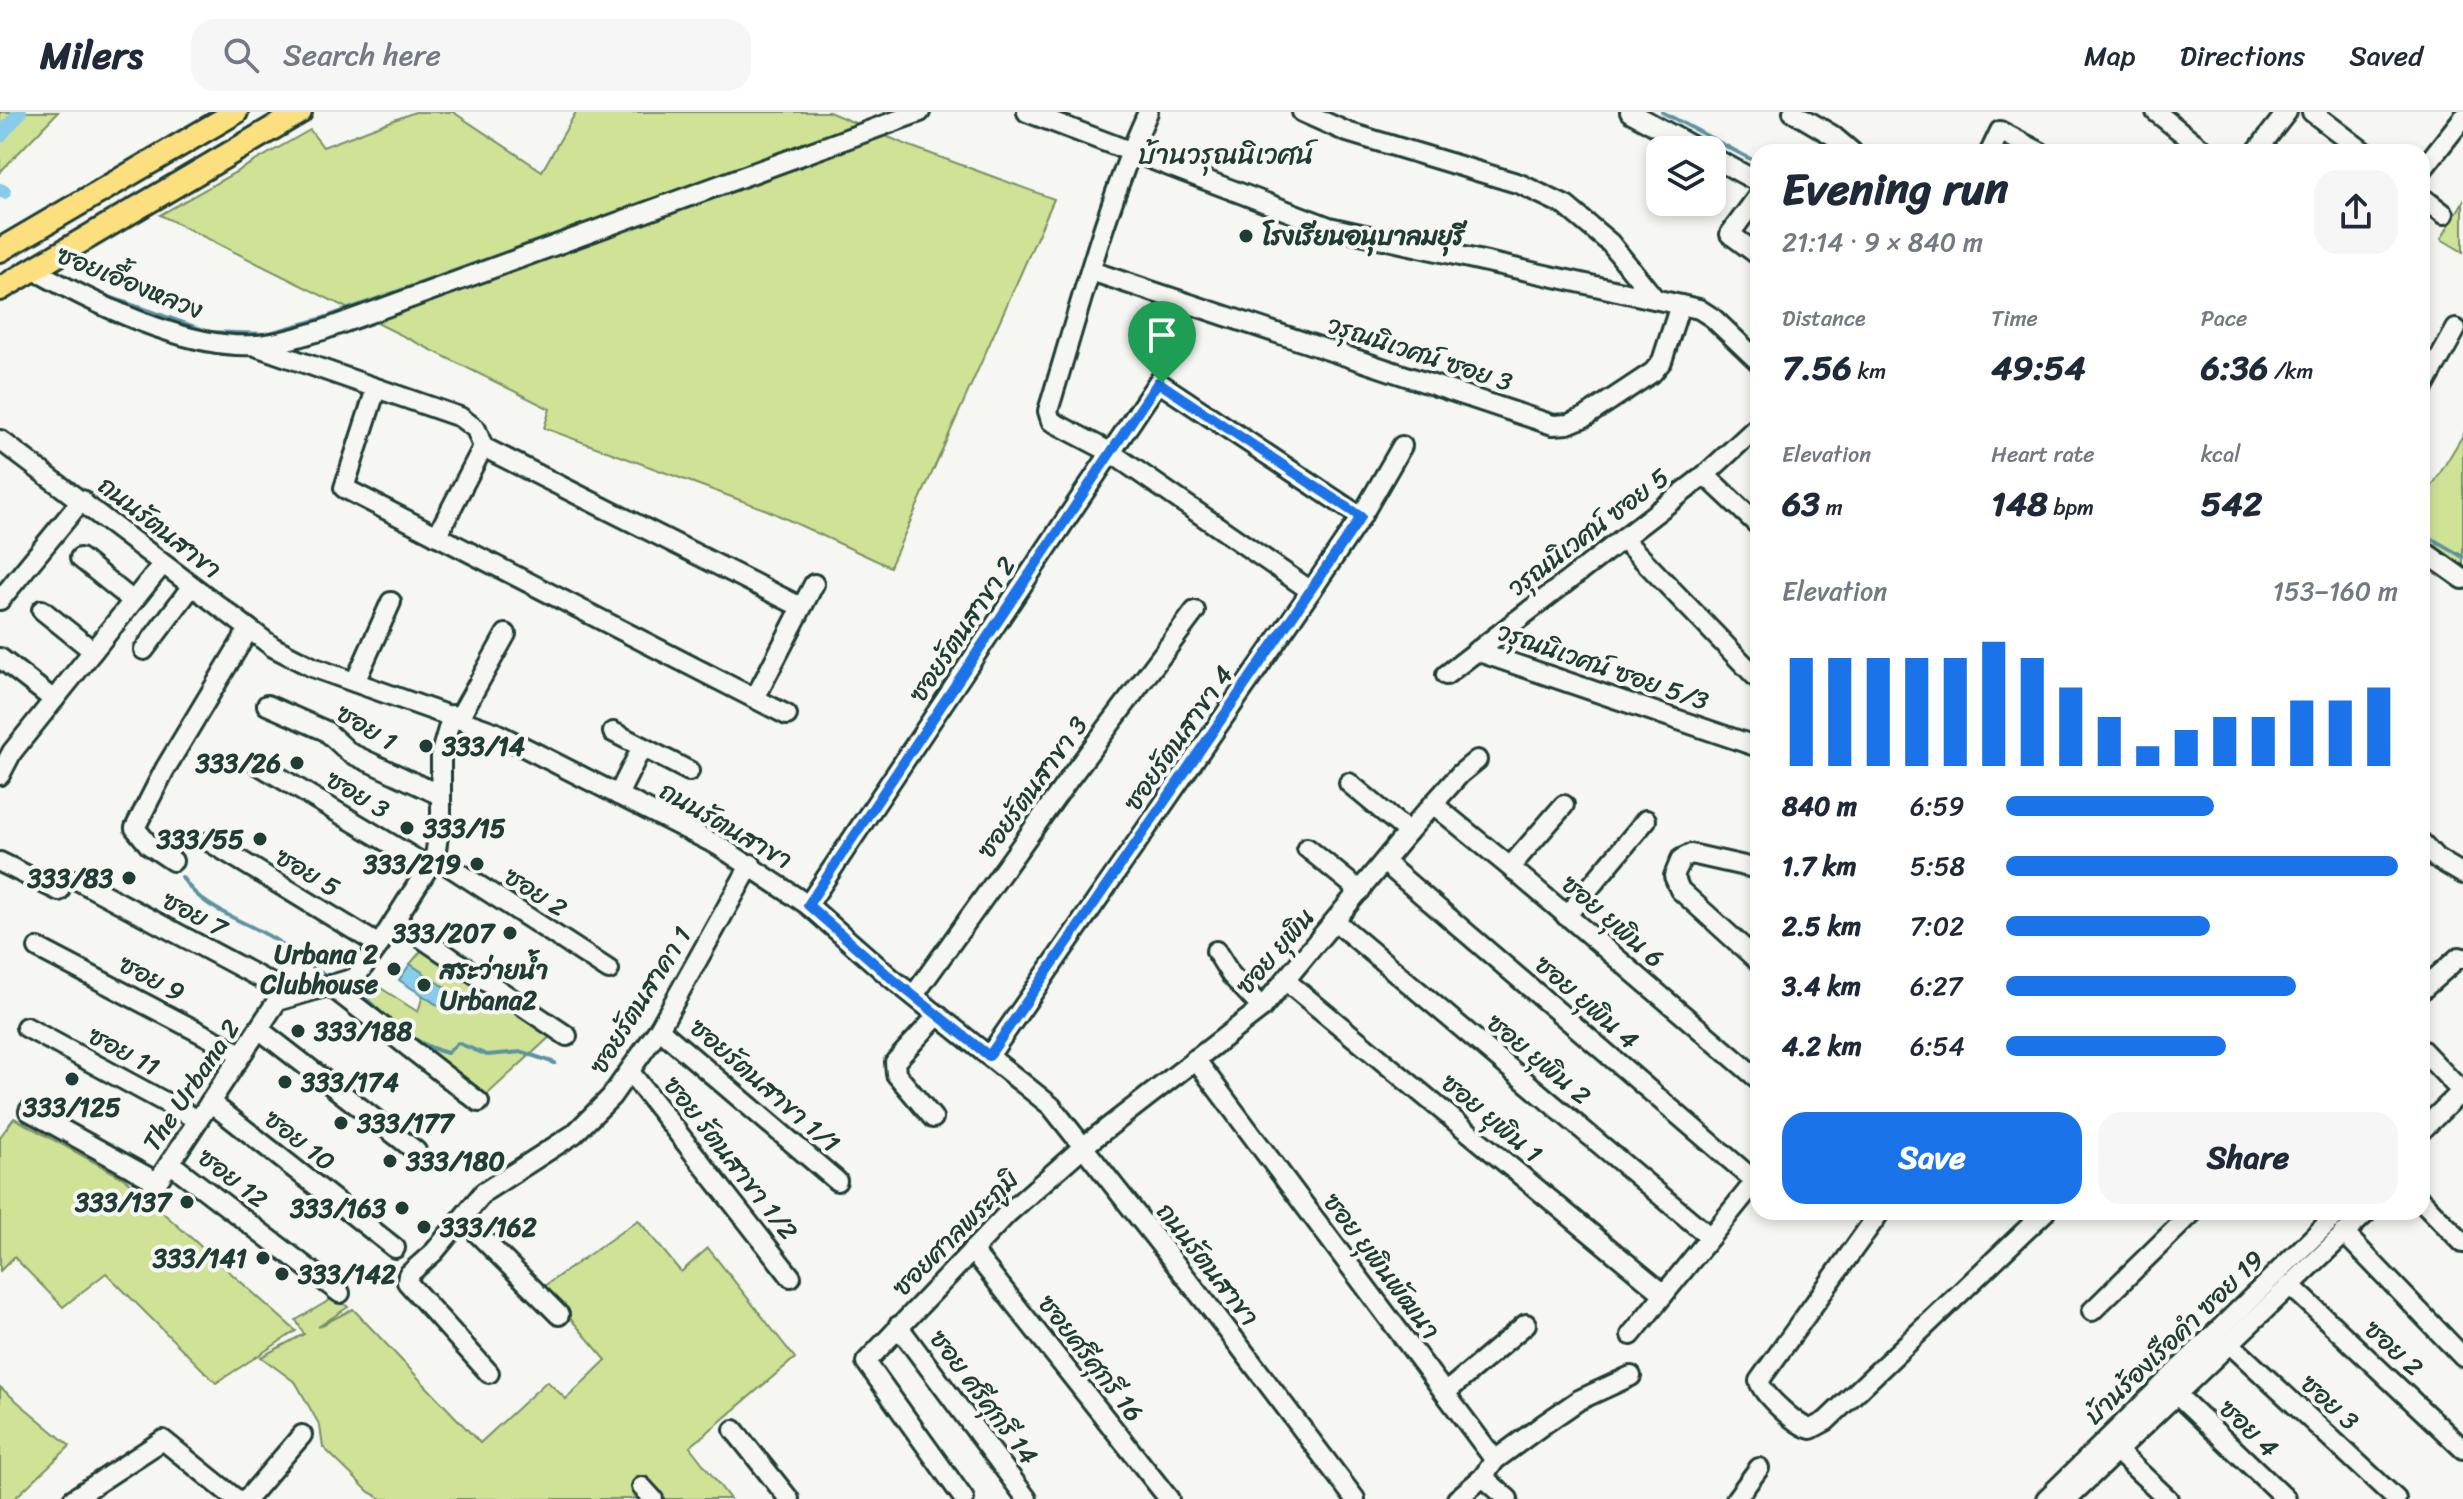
<!DOCTYPE html>
<html lang="en">
<head>
<meta charset="utf-8">
<style>
  :root { --surface:#fff; --page:#f6f6f7; --text:#1f2937; --muted:#747a83; --line:#e0e1e3; --accent:#1a73e8 }
  body { margin:0; font-family:Sriracha,"Playpen Sans Thai",sans-serif; background:var(--page); color:var(--text); height:100vh; display:flex; flex-direction:column; font-size:30px; white-space:nowrap }
  * { box-sizing:border-box; margin:0 }
  p { font-size:26px; color:var(--muted) }
  .icon { flex:none; width:44px; height:44px; fill:none; stroke:currentColor; stroke-width:2; stroke-linecap:round; stroke-linejoin:round }
  .map { position:relative; flex:1; overflow:hidden }
  .drawer { position:absolute; left:1750px; top:32px; width:680px; height:1076px; display:flex; flex-direction:column; background:var(--surface); border-radius:24px; box-shadow:0 4px 12px #0003 }
  .drawer>* { flex:none }
  .buttons { position:absolute; left:1646px; top:24px; display:grid; gap:16px }
  .buttons a { display:grid; place-items:center; width:80px; height:80px; border-radius:16px; background:var(--surface); box-shadow:0 4px 12px #0003; font-size:40px }
  .pin { position:absolute; display:grid; place-items:center; width:68px; height:68px; color:#fff; margin:-82px -34px; border-radius:50% 50% 50% 0; rotate:-45deg; box-shadow:0 0 8px #0007 }
  .pin .icon { rotate:45deg }
  .round { display:grid; place-items:center; flex:none; width:84px; height:84px; border-radius:24px; background:var(--page) }
  .head { display:flex; align-items:center; justify-content:space-between; height:136px; padding:0 32px }
  h1 { font-size:44px; font-weight:700; line-height:60px }
  .metrics { display:grid; grid-template-columns:repeat(3,1fr); gap:12px; height:136px; padding:8px 32px }
  .metrics div { display:grid; align-content:center }
  .metrics b { font-size:34px; font-weight:700 }
  .metrics small { font-size:22px; font-weight:400 }
  .metrics p { font-size:22px }
  .chart { height:224px; padding:16px 32px }
  .chart p { display:flex; justify-content:space-between }
  .chart svg { width:100%; height:144px; margin-top:8px; stroke:var(--accent); stroke-width:6 }
  .action { display:flex; gap:16px; margin-top:auto; padding:16px 32px }
  .action a { flex:1; height:92px; border-radius:24px; background:var(--accent); color:#fff; font-size:32px; font-weight:700; line-height:92px; text-align:center }
  .action a+a { background:var(--page); color:var(--text) }
  ul { padding:0 32px; list-style:none; font-size:26px }
  li { display:grid; grid-template-columns:128px 96px 1fr; align-items:center; height:60px }
  li i { height:20px; border-radius:10px; background:var(--accent) }
  header { display:flex; align-items:center; gap:48px; box-sizing:border-box; height:112px; padding:0 40px; background:var(--surface); border-bottom:2px solid var(--line) }
  header strong { font-size:38px }
  nav { display:flex; gap:44px; margin-inline-start:auto; font-size:28px }
  .search { width:560px; height:72px; background:var(--page); display:flex; align-items:center; gap:20px; box-sizing:border-box; padding:0 28px; border-radius:24px; color:var(--muted); font-size:30px }
  .map>svg:first-child { display:block }
  .green { fill:#d0e296; stroke:#789065; stroke-width:2 }
  .water { fill:#87cce9; stroke:#5d93a1; stroke-width:2 }
  .lines { fill:none; stroke-linecap:round; stroke-linejoin:round }
  .stream { stroke:#5d93a1; stroke-width:4 }
  .canal { stroke:#87cce9; stroke-width:14 }
  .minor-casing { stroke:#1f3d34; stroke-width:24 }
  .major-casing { stroke:#1f3d34; stroke-width:28 }
  .minor { stroke:#f6f6f2; stroke-width:18 }
  .major { stroke:#fce080; stroke-width:22 }
  .route-casing { stroke:#fff; stroke-width:16 }
  .route { stroke:#1a73e8; stroke-width:10 }
  .poi-dot { fill:#1f3d34; stroke:#f6f6f2; stroke-width:3 }
  .labels { text-anchor:middle; stroke-width:8; stroke-linejoin:round; paint-order:stroke }
  .poi-label { font-size:26px; font-weight:bold; fill:#1f3d34; stroke:#f6f6f2; text-anchor:start }
  .street-label { font-size:26px; fill:#1f3d34; stroke:#f6f6f2 }
  .neighbourhood-label { font-size:28px; fill:#1f3d34; stroke:#f6f6f2 }
</style>
</head>
<body>
<header>
<strong>Milers</strong>
<div class="search"><svg class="icon" aria-label="search" viewBox="0 0 24 24"><circle cx="10" cy="10" r="6"/><path d="M15 15l6 6"/></svg>Search here</div>
<nav><a>Map</a><a>Directions</a><a>Saved</a></nav>
</header>
<div class="map">
<svg width="2463" height="1387" viewBox="0 0 2463 1387">
  <rect width="100%" height="100%" fill="#f6f6f2"/>
  <filter id="ink" filterUnits="userSpaceOnUse"><feTurbulence type="fractalNoise" baseFrequency=".0125" numOctaves="2"/><feDisplacementMap in="SourceGraphic" scale="16" xChannelSelector="R" yChannelSelector="G"/><feConvolveMatrix kernelMatrix="1 2 1 2 8 2 1 2 1" color-interpolation-filters="sRGB"/></filter>
  <g filter="url(#ink)">
    <g class="green">
      <path d="M0,0h58l-58,60z"/>
      <path d="M415,0h38l89,59 34,-59h253l78,33 147,54 -164,368 -123,-57 -223,-82 6,-19 -390,-194 150,-85 13,17z"/>
      <path d="M2463,90v50l-22,-13z"/>
      <path d="M2463,323v131l-41,-26v-37z"/>
      <path d="M426,833l127,89 -74,68 -144,-111 38,-8 45,29 5,-17 16,11 10,-16 -39,-26z"/>
      <path d="M14,1006l111,61 171,152 -80,52 -110,-110 -43,34 -49,-50 -14,14v-134z"/>
      <path d="M638,1108l43,52 27,-24 87,110 -105,89 40,52h-348l-13,-7 -46,-45 -3,-21 -24,-43 -35,-26 43,-23 -8,-14 39,-23 13,10 -30,20 35,-18 127,134 67,-62 19,18 40,-39 -63,-73z"/>
      <path d="M0,1275l70,59 -56,53h-14z"/>
    </g>
    <path class="water" d="M410,852l39,26 -10,16 -40,-26z"/>
    <g class="lines">
      <g class="stream">
        <path d="M1662,0l96,51"/>
        <path d="M95,180l114,40 57,2 58,-16 460,-166"/>
        <path d="M2422,421l41,24"/>
        <path d="M182,765c20,33 60,42 92,62 19,13 36,29 56,39"/>
        <path d="M349,875c15,8 17,12 29,23 19,19 43,36 69,43l11,-10 29,12 35,-3 33,11"/>
      </g>
      <g class="canal">
        <path d="M0,24l20,-24"/>
        <path d="M0,78l4,2"/>
      </g>
      <defs>
        <g id="minor">
          <path d="M1027,0l302,115 370,82 14,9 45,43"/>
          <path d="M1148,0c-43,95 -69,199 -100,299l3,10 59,31 201,139"/>
          <path d="M1302,0l45,20 173,52 46,22 44,37 45,56"/>
          <path d="M1630,0l69,38"/>
          <path d="M1793,0l39,23 20,17"/>
          <path d="M2156,0l50,40"/>
          <path d="M2312,0l52,40"/>
          <path d="M1990,40l10,-21 40,21"/>
          <path d="M2256,40l31,-40"/>
          <path d="M1712,45l46,25"/>
          <path d="M2422,58l41,-52"/>
          <path d="M1758,84l-28,38 28,21"/>
          <path d="M2422,85l22,17"/>
          <path d="M34,158c59,33 153,80 222,75 22,-1 45,-9 67,-15l597,-218"/>
          <path d="M1091,159l462,154 15,-1 17,-7 68,-45 9,-11 18,-56"/>
          <path d="M258,235l202,70 16,12 7,18 318,160"/>
          <path d="M376,277l-32,99 443,227"/>
          <path d="M2422,278l34,-61"/>
          <path d="M0,328l273,207 39,20 182,65 225,114 89,59 82,72 161,129 171,217 133,176"/>
          <path d="M1705,363l53,50"/>
          <path d="M437,424l46,-89"/>
          <path d="M1623,427l135,140"/>
          <path d="M2422,438l41,29"/>
          <path d="M80,446l53,43"/>
          <path d="M0,488l82,-100"/>
          <path d="M42,498l51,41"/>
          <path d="M144,538l48,-64"/>
          <path d="M1476,539l282,96"/>
          <path d="M0,546l54,42"/>
          <path d="M1446,563l259,-200 53,-49"/>
          <path d="M355,570l36,-80"/>
          <path d="M755,586l59,-114"/>
          <path d="M267,593l59,26 24,22 90,42"/>
          <path d="M459,606l47,-84"/>
          <path d="M613,620l76,39"/>
          <path d="M259,653l170,102"/>
          <path d="M0,663l12,-23 150,-187"/>
          <path d="M1349,671l59,49"/>
          <path d="M618,683l24,-48"/>
          <path d="M1433,692l77,63 248,212"/>
          <path d="M210,730l169,103"/>
          <path d="M2422,731l14,15 27,16"/>
          <path d="M1307,736l53,43"/>
          <path d="M435,745l174,113"/>
          <path d="M173,749l-24,-16 -14,-17 30,-59 84,-140"/>
          <path d="M0,750l59,29"/>
          <path d="M1384,750l371,319"/>
          <path d="M1510,755l54,-62"/>
          <path d="M1758,757l-67,-15 -10,5 -7,17 6,14 78,71"/>
          <path d="M77,768l197,105 12,13"/>
          <path d="M808,793l350,-523 203,135"/>
          <path d="M1566,804l80,-96"/>
          <path d="M395,808l172,116"/>
          <path d="M1335,809l375,316"/>
          <path d="M38,836l203,106"/>
          <path d="M1216,839l15,24 31,33"/>
          <path d="M1286,869l378,313"/>
          <path d="M329,873l150,117"/>
          <path d="M2422,878l37,-33 4,1"/>
          <path d="M914,883l155,-216 126,-168"/>
          <path d="M26,915l172,93"/>
          <path d="M659,917l178,152"/>
          <path d="M260,918l156,121"/>
          <path d="M2422,938l41,43"/>
          <path d="M989,944l322,-465 50,-74 41,-71"/>
          <path d="M1195,947l300,401"/>
          <path d="M630,960l161,205"/>
          <path d="M210,990l185,146"/>
          <path d="M29,999l128,71"/>
          <path d="M933,1006l-37,-44 -1,-12 43,-47"/>
          <path d="M2422,1018l39,-38"/>
          <path d="M170,1051l170,130"/>
          <path d="M150,1081l127,-192 78,-23 24,-33 56,-88 6,-42v-62l11,-38"/>
          <path d="M2422,1089l41,42"/>
          <path d="M1880,1100l-121,169c4,14 38,45 52,48l15,-8 219,-209"/>
          <path d="M463,1107l96,96"/>
          <path d="M2344,1121l119,124"/>
          <path d="M972,1138l197,249"/>
          <path d="M2290,1173l173,164"/>
          <path d="M2092,1199l101,-99"/>
          <path d="M898,1214l129,173"/>
          <path d="M1631,1223l127,-157"/>
          <path d="M2229,1231l167,156"/>
          <path d="M489,1261l-82,-91 1,-7 26,-23 50,-60 90,-58 37,-37 48,-68 92,-165"/>
          <path d="M1445,1281l81,-69"/>
          <path d="M2176,1282l110,105"/>
          <path d="M734,1318l55,69"/>
          <path d="M2117,1339l51,48"/>
          <path d="M1483,1365l25,22"/>
          <path d="M642,1375l11,12"/>
          <path d="M73,1387l90,-59 73,59"/>
          <path d="M247,1387l55,-64"/>
          <path d="M964,1387l-98,-137 141,-148 77,-68 178,-138 146,-176 52,-58 17,-14"/>
          <path d="M1457,1387l26,-22 12,-17 49,-36 35,-24 52,-24"/>
          <path d="M1736,1387l23,-31"/>
          <path d="M2046,1387l293,-287"/>
          <path d="M2067,1387l300,-287"/>
        </g>
        <g id="major">
          <path d="M0,138l236,-138"/>
          <path d="M0,177l300,-177"/>
        </g>
      </defs>
      <use href="#minor" class="minor-casing"/>
      <use href="#major" class="major-casing"/>
      <use href="#minor" class="minor"/>
      <use href="#major" class="major"/>
    </g>
  </g>
  <g class="lines" filter="url(#ink)">
    <defs>
      <path id="route" d="M1158,270l203,135 -372,539 -99,-79 -82,-72z"/>
    </defs>
    <use href="#route" class="route-casing"/>
    <use href="#route" class="route"/>
  </g>
  <g class="poi-dot">
    <circle cx="1246" cy="124" r="8"/>
    <circle cx="426" cy="634" r="8"/>
    <circle cx="297" cy="651" r="8"/>
    <circle cx="407" cy="716" r="8"/>
    <circle cx="260" cy="727" r="8"/>
    <circle cx="477" cy="752" r="8"/>
    <circle cx="129" cy="766" r="8"/>
    <circle cx="510" cy="821" r="8"/>
    <circle cx="394" cy="857" r="8"/>
    <circle cx="424" cy="873" r="8"/>
    <circle cx="298" cy="919" r="8"/>
    <circle cx="72" cy="967" r="8"/>
    <circle cx="285" cy="970" r="8"/>
    <circle cx="341" cy="1011" r="8"/>
    <circle cx="390" cy="1049" r="8"/>
    <circle cx="187" cy="1090" r="8"/>
    <circle cx="402" cy="1096" r="8"/>
    <circle cx="424" cy="1115" r="8"/>
    <circle cx="263" cy="1146" r="8"/>
    <circle cx="282" cy="1162" r="8"/>
  </g>
  <g class="labels">
    <g class="poi-label">
      <text x="1262" y="133">โรงเรียนอนุบาลมยุรี</text>
      <text x="442" y="643">333/14</text>
      <text x="281" y="660" text-anchor="end">333/26</text>
      <text x="423" y="725">333/15</text>
      <text x="244" y="736" text-anchor="end">333/55</text>
      <text x="461" y="761" text-anchor="end">333/219</text>
      <text x="113" y="775" text-anchor="end">333/83</text>
      <text x="494" y="830" text-anchor="end">333/207</text>
      <text x="378" y="851" text-anchor="end">Urbana 2<tspan x="378" dy="30">Clubhouse</tspan></text>
      <text x="440" y="867">สระว่ายน้ำ<tspan x="440" dy="30">Urbana2</tspan></text>
      <text x="314" y="928">333/188</text>
      <text x="301" y="979">333/174</text>
      <text x="72" y="1004" text-anchor="middle">333/125</text>
      <text x="357" y="1020">333/177</text>
      <text x="406" y="1058">333/180</text>
      <text x="171" y="1099" text-anchor="end">333/137</text>
      <text x="386" y="1105" text-anchor="end">333/163</text>
      <text x="440" y="1124">333/162</text>
      <text x="247" y="1155" text-anchor="end">333/141</text>
      <text x="298" y="1171">333/142</text>
    </g>
    <g class="street-label">
      <text transform="translate(130 170) rotate(22)" y="9">ซอยเอื้องหลวง</text>
      <text transform="translate(1420 241) rotate(18)" y="9">วรุณนิเวศน์ ซอย 3</text>
      <text transform="translate(160 415) rotate(38)" y="9">ถนนรัตนสาขา</text>
      <text transform="translate(1588 420) rotate(-37)" y="9">วรุณนิเวศน์ ซอย 5</text>
      <text transform="translate(962 517) rotate(-56)" y="9">ซอยรัตนสาขา 2</text>
      <text transform="translate(1603 554) rotate(19)" y="9">วรุณนิเวศน์ ซอย 5/3</text>
      <text transform="translate(367 615) rotate(31)" y="9">ซอย 1</text>
      <text transform="translate(1178 626) rotate(-55)" y="9">ซอยรัตนสาขา 4</text>
      <text transform="translate(1032 675) rotate(-54)" y="9">ซอยรัตนสาขา 3</text>
      <text transform="translate(358 682) rotate(31)" y="9">ซอย 3</text>
      <text transform="translate(726 713) rotate(30)" y="9">ถนนรัตนสาขา</text>
      <text transform="translate(308 760) rotate(31)" y="9">ซอย 5</text>
      <text transform="translate(536 780) rotate(33)" y="9">ซอย 2</text>
      <text transform="translate(195 802) rotate(28)" y="9">ซอย 7</text>
      <text transform="translate(1613 809) rotate(41)" y="9">ซอย ยุพิน 6</text>
      <text transform="translate(1275 839) rotate(-49)" y="9">ซอย ยุพิน</text>
      <text transform="translate(152 866) rotate(28)" y="9">ซอย 9</text>
      <text transform="translate(640 888) rotate(-58)" y="9">ซอยรัตนสาคา 1</text>
      <text transform="translate(1587 890) rotate(41)" y="9">ซอย ยุพิน 4</text>
      <text transform="translate(124 939) rotate(28)" y="9">ซอย 11</text>
      <text transform="translate(1539 947) rotate(40)" y="9">ซอย ยุพิน 2</text>
      <text transform="translate(191 973) rotate(-56)" y="9">The Urbana 2</text>
      <text transform="translate(765 973) rotate(41)" y="9">ซอยรัตนสาขา 1/1</text>
      <text transform="translate(1492 1006) rotate(40)" y="9">ซอย ยุพิน 1</text>
      <text transform="translate(300 1028) rotate(38)" y="9">ซอย 10</text>
      <text transform="translate(731 1046) rotate(52)" y="9">ซอย รัตนสาขา 1/2</text>
      <text transform="translate(233 1066) rotate(38)" y="9">ซอย 12</text>
      <text transform="translate(955 1121) rotate(-45)" y="9">ซอยศาลพระภูมิ</text>
      <text transform="translate(1208 1152) rotate(52)" y="9">ถนนรัตนสาขา</text>
      <text transform="translate(1382 1154) rotate(53)" y="9">ซอย ยุพินพัฒนา</text>
      <text transform="translate(2174 1225) rotate(-44)" y="9">บ้านร้องเรือคำ ซอย 19</text>
      <text transform="translate(2394 1236) rotate(43)" y="9">ซอย 2</text>
      <text transform="translate(1091 1246) rotate(52)" y="9">ซอยศรีศุกรี 16</text>
      <text transform="translate(984 1285) rotate(53)" y="9">ซอย ศรีศุกรี 14</text>
      <text transform="translate(2330 1290) rotate(43)" y="9">ซอย 3</text>
      <text transform="translate(2249 1316) rotate(44)" y="9">ซอย 4</text>
    </g>
    <g class="neighbourhood-label">
      <text x="1226" y="52">บ้านวรุณนิเวศน์</text>
    </g>
  </g>
</svg>
<div class="buttons">
<a><svg class="icon" aria-label="layers" viewBox="0 0 24 24"><path d="M12 4l9 5-9 5-9-5zM3 14l9 5 9-5"/></svg></a>
</div>
<div class="pin" style="left:1162px;top:271px;background:#1e9e55"><svg class="icon" aria-label="arrive" viewBox="0 0 24 24"><path d="M6 21V4h12l-3 4 3 4H6"/></svg></div>
<section class="drawer">
<div class="head"><div><h1>Evening run</h1><p>21:14 · 9 × 840 m</p></div><a class="round"><svg class="icon" aria-label="share" viewBox="0 0 24 24"><path d="M12 15V3M7 8l5-5 5 5M5 13v7h14v-7"/></svg></a></div>
<div class="metrics">
<div><p>Distance</p><b>7.56<small> km</small></b></div>
<div><p>Time</p><b>49:54</b></div>
<div><p>Pace</p><b>6:36<small> /km</small></b></div>
</div>
<div class="metrics">
<div><p>Elevation</p><b>63<small> m</small></b></div>
<div><p>Heart rate</p><b>148<small> bpm</small></b></div>
<div><p>kcal</p><b>542</b></div>
</div>
<div class="chart"><p><span>Elevation</span>153–160 m</p>
<svg viewBox="0 0 160 44" preserveAspectRatio="none"><path d="M5 44V11M15 44V11M25 44V11M35 44V11M45 44V11M55 44V6M65 44V11M75 44V20M85 44V29M95 44V38M105 44V33M115 44V29M125 44V29M135 44V24M145 44V24M155 44V20"/></svg>
</div>
<ul>
<li><b>840 m</b>6:59<i style="width:53%"></i></li>
<li><b>1.7 km</b>5:58<i style="width:100%"></i></li>
<li><b>2.5 km</b>7:02<i style="width:52%"></i></li>
<li><b>3.4 km</b>6:27<i style="width:74%"></i></li>
<li><b>4.2 km</b>6:54<i style="width:56%"></i></li>
</ul>
<div class="action"><a>Save</a><a>Share</a></div>
</section>
</div>
</body>
</html>
